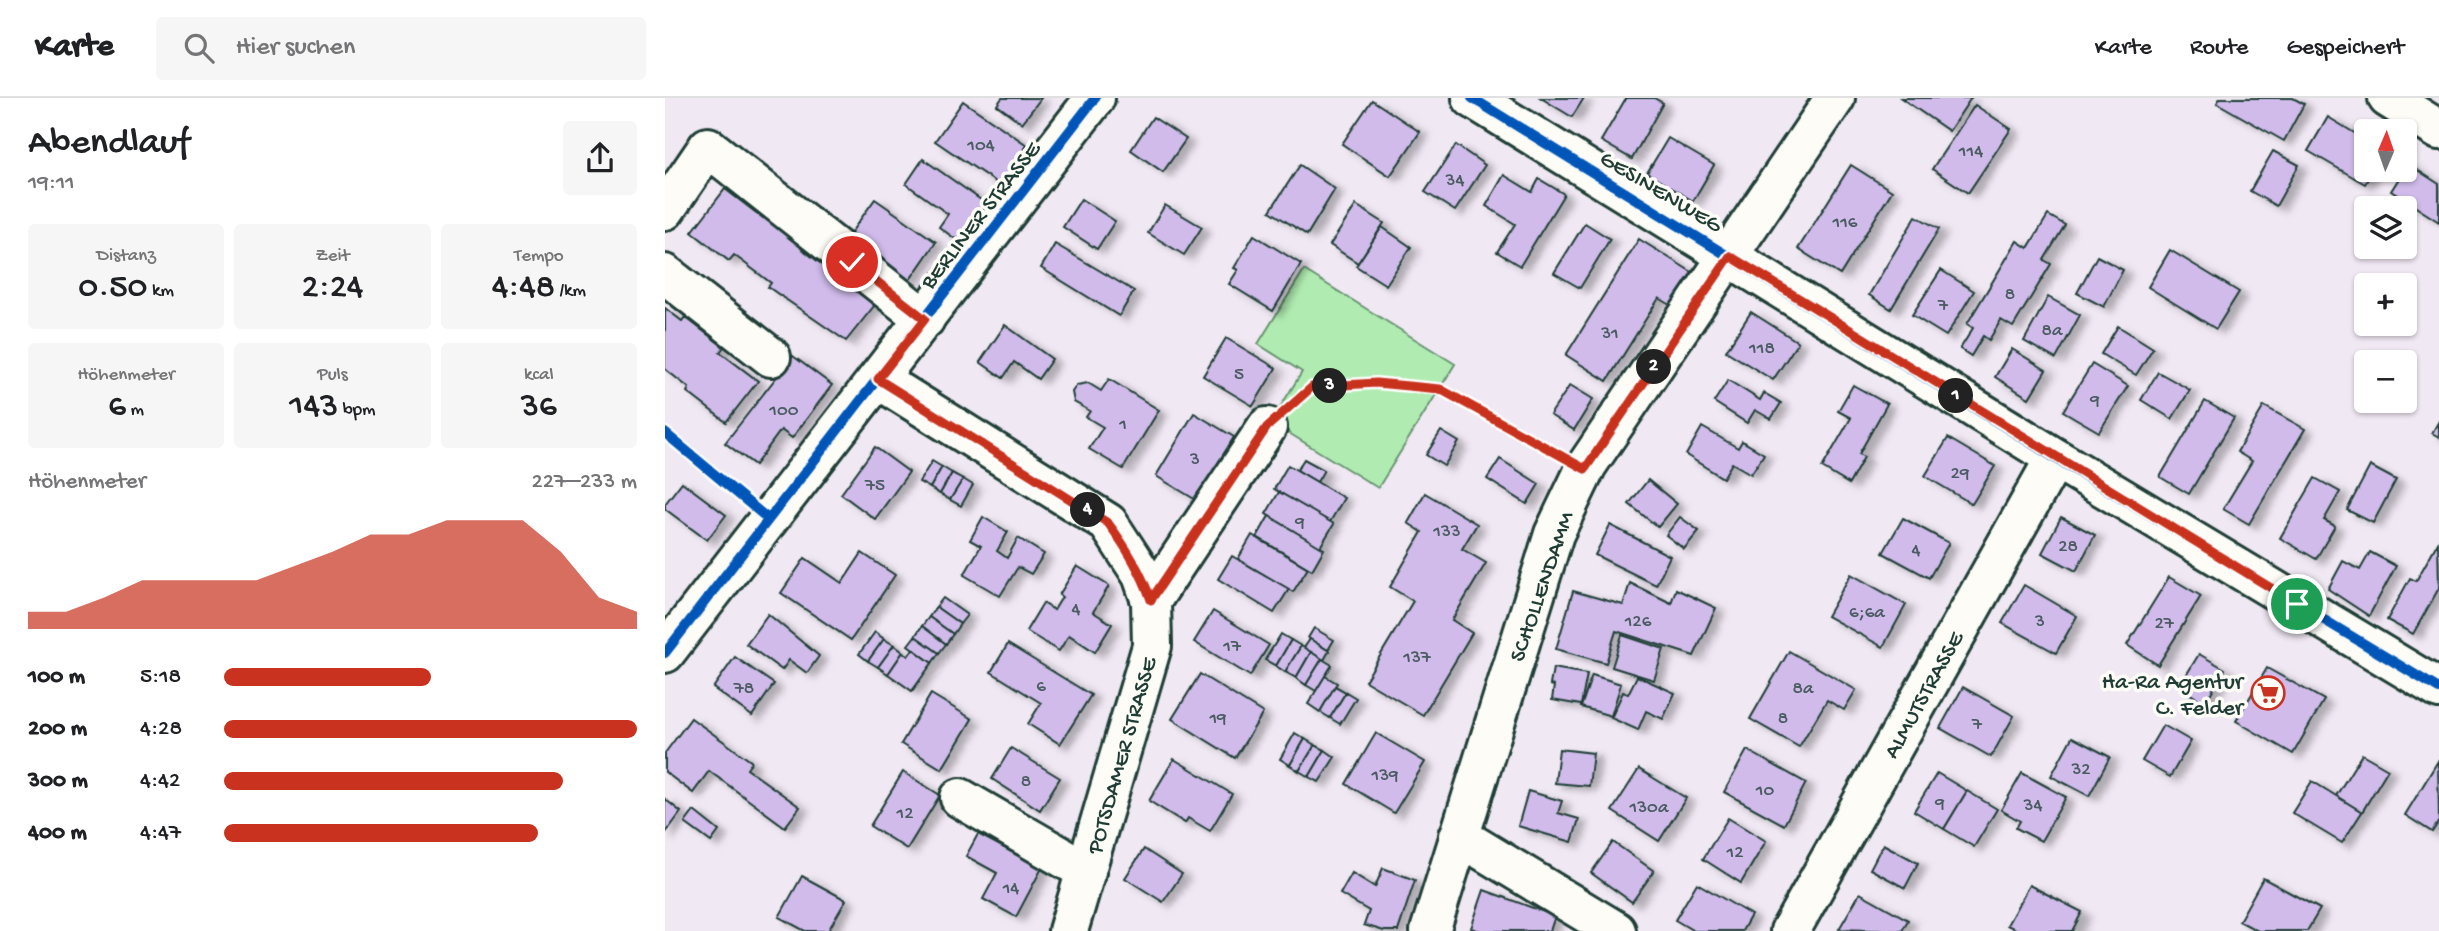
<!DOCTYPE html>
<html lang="de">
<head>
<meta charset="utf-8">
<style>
  :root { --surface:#fff; --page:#f6f6f6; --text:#202124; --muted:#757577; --line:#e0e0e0; --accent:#c8321e }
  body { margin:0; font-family:"Gochi Hand",sans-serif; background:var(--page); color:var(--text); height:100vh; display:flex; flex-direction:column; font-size:26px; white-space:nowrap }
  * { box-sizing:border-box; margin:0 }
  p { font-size:23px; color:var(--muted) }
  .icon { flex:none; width:38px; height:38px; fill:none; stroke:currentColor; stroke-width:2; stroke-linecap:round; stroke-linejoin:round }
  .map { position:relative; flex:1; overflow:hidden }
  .drawer { display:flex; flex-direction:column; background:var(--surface); width:665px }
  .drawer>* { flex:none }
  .needle { width:46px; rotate:2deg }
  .fabs { position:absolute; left:1689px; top:21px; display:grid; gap:14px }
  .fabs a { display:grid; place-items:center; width:63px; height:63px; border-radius:7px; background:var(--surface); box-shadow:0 2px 5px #0004; font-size:35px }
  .pin { position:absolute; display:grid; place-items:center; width:60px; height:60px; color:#fff; margin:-30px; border:4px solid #fff; border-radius:50%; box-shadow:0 2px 7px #0007 }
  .km { position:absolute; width:35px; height:35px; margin:-18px; border-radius:50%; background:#222; color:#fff; font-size:19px; line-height:35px; text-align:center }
  .round { display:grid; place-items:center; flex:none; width:74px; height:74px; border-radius:7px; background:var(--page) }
  .overview { display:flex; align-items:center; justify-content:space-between; height:119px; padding:0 28px }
  h1 { font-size:38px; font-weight:600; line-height:52px }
  .stats { display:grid; grid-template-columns:repeat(3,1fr); gap:10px; height:119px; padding:7px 28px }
  .stats div { display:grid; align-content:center; border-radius:7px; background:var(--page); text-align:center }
  .stats b { font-size:35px; font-weight:600 }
  .stats small { font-size:19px; font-weight:400 }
  .stats p { font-size:19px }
  .chart { height:196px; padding:14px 28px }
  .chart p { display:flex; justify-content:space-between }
  .chart svg { width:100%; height:126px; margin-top:7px; fill:var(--accent); opacity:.7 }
  ul { padding:0 28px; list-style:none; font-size:23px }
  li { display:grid; grid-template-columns:112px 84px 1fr; align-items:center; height:52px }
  li i { height:18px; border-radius:9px; background:var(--accent) }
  header { display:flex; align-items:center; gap:42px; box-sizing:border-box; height:98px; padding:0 35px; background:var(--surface); border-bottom:2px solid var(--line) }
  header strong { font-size:33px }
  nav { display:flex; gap:38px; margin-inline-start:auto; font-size:24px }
  .search { width:490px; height:63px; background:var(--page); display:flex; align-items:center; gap:18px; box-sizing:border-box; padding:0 24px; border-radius:7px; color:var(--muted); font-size:26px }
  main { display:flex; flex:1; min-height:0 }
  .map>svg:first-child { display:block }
  .green { fill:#b0ecb1; stroke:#689472; stroke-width:2 }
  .building { fill:#d0bbeb; stroke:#1f3d34; stroke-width:2; filter:url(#shadow) }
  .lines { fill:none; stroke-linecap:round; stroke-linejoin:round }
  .minor-casing { stroke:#1f3d34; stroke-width:44 }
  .path { stroke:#1f3d34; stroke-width:4.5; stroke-dasharray:2 5; stroke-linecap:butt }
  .minor { stroke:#fdfcf7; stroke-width:38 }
  .cycleway-casing { stroke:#fdfcf7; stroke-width:15 }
  .cycleway { stroke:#0057b8; stroke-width:10 }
  .route-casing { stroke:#fff; stroke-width:14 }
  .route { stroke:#c8321e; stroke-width:9 }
  .labels { text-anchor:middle; stroke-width:7; stroke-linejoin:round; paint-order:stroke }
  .number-label { font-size:19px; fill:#4b5c62 }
  .street-label { font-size:23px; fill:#1f3d34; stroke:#fdfcf7 }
  .poi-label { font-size:23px; fill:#1f3d34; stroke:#fdfcf7; text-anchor:end }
</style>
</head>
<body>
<header>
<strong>Karte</strong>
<div class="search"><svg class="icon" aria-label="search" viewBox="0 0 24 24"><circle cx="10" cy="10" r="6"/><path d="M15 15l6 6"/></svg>Hier suchen</div>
<nav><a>Karte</a><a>Route</a><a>Gespeichert</a></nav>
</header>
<main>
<section class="drawer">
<div class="overview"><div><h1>Abendlauf</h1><p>19:11</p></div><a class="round"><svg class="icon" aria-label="share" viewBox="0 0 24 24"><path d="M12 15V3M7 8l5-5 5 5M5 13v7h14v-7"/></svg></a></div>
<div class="stats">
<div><p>Distanz</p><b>0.50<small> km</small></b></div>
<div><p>Zeit</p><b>2:24</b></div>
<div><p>Tempo</p><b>4:48<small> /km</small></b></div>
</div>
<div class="stats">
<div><p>Höhenmeter</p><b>6<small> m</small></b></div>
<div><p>Puls</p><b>143<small> bpm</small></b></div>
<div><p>kcal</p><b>36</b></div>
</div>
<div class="chart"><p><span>Höhenmeter</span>227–233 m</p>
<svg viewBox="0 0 160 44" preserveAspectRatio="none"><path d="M0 44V38L10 38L20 33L30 27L40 27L50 27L60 27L70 22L80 17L90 11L100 11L110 6L120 6L130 6L140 17L150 33L160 38V44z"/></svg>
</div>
<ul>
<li><b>100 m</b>5:18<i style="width:50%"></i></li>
<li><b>200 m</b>4:28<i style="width:100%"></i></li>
<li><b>300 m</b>4:42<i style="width:82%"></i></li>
<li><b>400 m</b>4:47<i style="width:76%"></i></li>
</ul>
</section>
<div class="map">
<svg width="1774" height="833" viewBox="0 0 1774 833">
  <defs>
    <filter id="shadow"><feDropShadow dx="8" dy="4.5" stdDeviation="3.5" flood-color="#0004"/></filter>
  </defs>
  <rect width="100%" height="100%" fill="#f0e8f3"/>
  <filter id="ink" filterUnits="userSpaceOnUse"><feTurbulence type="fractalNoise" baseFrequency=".0143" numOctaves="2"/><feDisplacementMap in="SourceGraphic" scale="14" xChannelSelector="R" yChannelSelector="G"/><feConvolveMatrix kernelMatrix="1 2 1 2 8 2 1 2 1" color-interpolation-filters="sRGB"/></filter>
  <g filter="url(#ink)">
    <path class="green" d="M639,172l151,94 -77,124 -107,-66 31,-50 -44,-28z"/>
    <g class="building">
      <path d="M337,0h39l-19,25 -25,-18z"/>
      <path d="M876,0h43l-12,19z"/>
      <path d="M961,0h28l9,5 -31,56 -31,-18z"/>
      <path d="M1236,0h70l-22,33z"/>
      <path d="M1555,0h73l11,6 -20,37 -67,-38z"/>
      <path d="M707,2l48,32 -30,44 -48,-32z"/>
      <path d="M298,3l64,44 -27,40 -65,-44z"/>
      <path d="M1310,7l36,24 -43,64 -36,-24z"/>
      <path d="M488,19l33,22 -23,33 -32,-22z"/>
      <path d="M1663,19l38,23v30h7l-8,14 -57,-33z"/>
      <path d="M1003,40l46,27 -21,36 -46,-28z"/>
      <path d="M791,47l29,20 -30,46 -30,-19z"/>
      <path d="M1608,53l26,14 -23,41 -26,-15z"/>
      <path d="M258,61l65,46 -27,38 -22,-16 9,-13 -42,-30z"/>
      <path d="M1743,66l31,20v38l-48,-31z"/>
      <path d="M635,67l35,24 -28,46 -37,-24z"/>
      <path d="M1186,67l41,26 -52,84 -42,-26z"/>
      <path d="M839,77l28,17 7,-13 25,15 -44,72 -23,-14 18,-28 -29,-18z"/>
      <path d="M60,91l38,29 3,-5 39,30 -4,5 36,28 3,-4 38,29 -32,40 -78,-54 3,-4 -37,-28 -5,6 -37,-29z"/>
      <path d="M210,101l61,43 -27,39 -62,-43z"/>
      <path d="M416,101l34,22 -18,28 -34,-22z"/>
      <path d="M500,107l37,22 -18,28 -36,-22z"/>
      <path d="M691,107l28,18 -26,40 -28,-18z"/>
      <path d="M1383,117l17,10 -21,35 7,4 -38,63 -12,-7 -12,20 -6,-4 -12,20 -11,-7 13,-21 -6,-4 50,-83 11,7z"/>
      <path d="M1251,118l23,13 -48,80 -22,-14z"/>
      <path d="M920,125l25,16 -30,49 -26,-15z"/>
      <path d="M717,129l29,20 -25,38 -30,-19z"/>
      <path d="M589,137l47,29 -28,47 -44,-27 9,-14 -4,-2z"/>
      <path d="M974,141l56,35 -21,33 -15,-9 -52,83 -41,-26z"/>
      <path d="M390,146l79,47 -15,25 -78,-48z"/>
      <path d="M1505,152l69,42 -23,37 -68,-42z"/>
      <path d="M1432,158l26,14 -19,37 -27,-14z"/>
      <path d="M1276,172l33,21 -28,45 -34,-21z"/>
      <path d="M1383,199l32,18 -24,44 -32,-18z"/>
      <path d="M0,210l17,13 3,-4 39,30 -4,5 38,29 -32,41 -39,-30 2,-4 -24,-19z"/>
      <path d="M1086,214l47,30 -25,38 -47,-29z"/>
      <path d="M340,227l47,34 -14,20 -24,-17 -11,16 -23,-16z"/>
      <path d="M1453,228l35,22 -17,27 -35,-21z"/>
      <path d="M561,240l50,30 -23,38 -50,-30z"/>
      <path d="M1347,251l34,21 -17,28 -34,-21z"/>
      <path d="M128,258l39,29 -40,53 -11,-8 -26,35 -30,-22z"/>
      <path d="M1427,266l36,22 -29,46 -36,-21z"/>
      <path d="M1493,274l32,18 -18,29 -31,-19z"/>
      <path d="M444,281l50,31 -36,59 -34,-20 14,-22 -17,-10 4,-6 -16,-9 -2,-10 5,-7 11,-2 13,8z"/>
      <path d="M1063,282l32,20 4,-7 17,10 -10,16 -16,-9 -8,13 -33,-21z"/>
      <path d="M905,287l23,14 -19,31 -24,-15z"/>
      <path d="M1188,287l34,19 -28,50 5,3 -15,27 -27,-16 29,-50 -13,-7z"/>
      <path d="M1540,303l29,17 -45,76 -29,-17z"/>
      <path d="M1599,308l41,23 -56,95 -26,-15 29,-48 -15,-9z"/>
      <path d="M529,315l40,24 -38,63 -40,-24z"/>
      <path d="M1774,323v16l-7,-4z"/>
      <path d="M1037,329l36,21 4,-7 22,13 -13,20 -19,-11 -9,15 -37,-23z"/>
      <path d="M776,333l18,11 -15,24 -18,-11z"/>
      <path d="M1283,340l47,28 -23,38 -47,-28z"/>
      <path d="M210,349l34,25 -34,47 -34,-25z"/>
      <path d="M639,361l20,11 -7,12 -20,-12z"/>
      <path d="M835,361l39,25 -12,20 -40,-25z"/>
      <path d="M267,363l10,6 -12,21 -11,-6z"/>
      <path d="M623,367l56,33 -14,24 -56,-33z"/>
      <path d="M1705,368l26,14 -23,43 -26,-13z"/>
      <path d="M277,369l10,6 -12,21 -10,-6z"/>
      <path d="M287,375l11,6 -13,21 -10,-6z"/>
      <path d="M1650,380l25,14 -16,28 11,6 -19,33 -36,-21z"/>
      <path d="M298,381l10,6 -12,21 -11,-6z"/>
      <path d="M983,382l29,24 -19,23 -29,-23z"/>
      <path d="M17,384l44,33 -19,25 -42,-31v-5z"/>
      <path d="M614,394l55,32 -14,23 -54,-33z"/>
      <path d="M760,395l52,31 -15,25 24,14 -34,57 20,13 -49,82 -58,-34 48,-80 -23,-14 32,-55 -14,-9z"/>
      <path d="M604,418l55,33 -12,21 -55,-33z"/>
      <path d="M318,419l25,15 -11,19 10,7 11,-20 26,16 -13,20 -13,-7 -18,29 -36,-21 17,-29 -11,-6z"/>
      <path d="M1015,419l19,14 -15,18 -18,-14z"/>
      <path d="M1396,419l34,18 -19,36 -34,-18z"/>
      <path d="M1238,420l46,25 -20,35 -46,-25z"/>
      <path d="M945,427l60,31 -14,29 -61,-30z"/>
      <path d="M587,437l56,33 -15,24 -55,-33z"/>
      <path d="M1773,444l1,46 -26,46 -26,-14 23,-42 6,3z"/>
      <path d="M1705,454l26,14 -27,50 -41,-27 15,-28 17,9z"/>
      <path d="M197,455l33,22 -44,65 -70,-47 24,-35 37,25z"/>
      <path d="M567,458l57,33 -15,24 -56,-34z"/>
      <path d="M412,468l32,20 -16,26 19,12 -17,28 -26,-17 -10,16 -33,-20 17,-28 11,7 8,-13 -3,-2z"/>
      <path d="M1186,476l55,31 -23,42 -56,-31z"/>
      <path d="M1504,479l32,19 -43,69 -31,-20z"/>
      <path d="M965,485l41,20 5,-14 40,19 -22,48 -78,-25 -10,32 -50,-14 17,-58 50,14z"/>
      <path d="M1359,487l53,31 -21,37 -54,-30z"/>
      <path d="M278,500l24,17 -7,9 -24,-17z"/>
      <path d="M271,509l24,17 -7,10 -24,-17z"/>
      <path d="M548,513l56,34 -19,31 -56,-34z"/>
      <path d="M103,516l51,42 -12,17 -18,-13 -7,10 -36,-26z"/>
      <path d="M264,519l24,17 -7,10 -24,-18z"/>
      <path d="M257,528l24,18 -7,9 -24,-17z"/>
      <path d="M649,530l20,12 -6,10 -20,-12z"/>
      <path d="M210,534l9,7 -16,22 -9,-7z"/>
      <path d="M616,536l10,6 -15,26 -11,-6z"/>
      <path d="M957,537l42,14 -10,31 -42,-13z"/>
      <path d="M250,538l24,17 -7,10 -24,-18z"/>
      <path d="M219,541l10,6 -16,22 -10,-6z"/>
      <path d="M645,541l19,12 -5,9 -20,-12z"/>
      <path d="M626,542l10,6 -16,26 -9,-6z"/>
      <path d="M343,546l83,51 -31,49 -32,-20 13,-21 -50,-31z"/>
      <path d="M229,547l9,7 -15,22 -10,-7z"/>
      <path d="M636,548l10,6 -15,26 -11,-6z"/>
      <path d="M248,551l19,14 -20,28 -24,-17 15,-22 5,4z"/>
      <path d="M1124,553l67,39 -12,20 -17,-10 -28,47 -49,-28z"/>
      <path d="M646,554l11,7 -16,26 -10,-7z"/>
      <path d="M1534,556l26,15 -20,34 -26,-16z"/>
      <path d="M70,559l39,27 -22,32 -39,-28z"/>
      <path d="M657,561l10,6 -16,26 -10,-6z"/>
      <path d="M888,570l34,6 -6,31 -29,-5 2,-14 -4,-1z"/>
      <path d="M1602,570l57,32 -31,54 -57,-33z"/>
      <path d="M535,576l63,39 -28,45 -63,-39z"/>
      <path d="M927,577l29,9 -10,32 -30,-9z"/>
      <path d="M660,578l12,7 -17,29 -12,-8z"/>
      <path d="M972,578l38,17 -12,26 -17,-8 -8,19 -27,-12 12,-26 5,2z"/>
      <path d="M670,588l11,6 -16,26 -10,-6z"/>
      <path d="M1298,589l51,29 -23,41 -51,-29z"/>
      <path d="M681,594l10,6 -16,26 -10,-6z"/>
      <path d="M266,596l41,25 -30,50 -41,-25z"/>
      <path d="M26,620l61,44 -5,7 53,38 -15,20 -76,-56 -16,22 -28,-21v-19z"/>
      <path d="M1498,627l28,16 -21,36 -28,-16z"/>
      <path d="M630,635l10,6 -15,26 -10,-6z"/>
      <path d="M711,635l49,29 -31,51 -48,-29z"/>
      <path d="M1407,639l38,20 -21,39 -38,-20z"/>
      <path d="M640,641l10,6 -16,26 -9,-6z"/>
      <path d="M650,647l10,5 -16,27 -10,-6z"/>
      <path d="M346,650l49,30 -20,32 -48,-31z"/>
      <path d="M894,651l34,4 -4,33 -34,-3z"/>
      <path d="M660,652l10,7 -16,25 -10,-5z"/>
      <path d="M1082,652l59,33 -22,42 -60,-33z"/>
      <path d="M1697,656l26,15 -26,43 -26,-16z"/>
      <path d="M509,661l58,35 -22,37 -22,-13 -3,5 -36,-22z"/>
      <path d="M1773,663l1,60 -7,11 -27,-17z"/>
      <path d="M974,671l47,29 -27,43 -47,-30z"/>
      <path d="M238,674l37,23 -33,54 -37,-23z"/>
      <path d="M1272,675l30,18 -23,38 -30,-18z"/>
      <path d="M1357,675l44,24 -25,44 -25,-13 4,-7 -19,-11z"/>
      <path d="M1647,683l50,31 -20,31 -50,-30z"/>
      <path d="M863,693l34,10 -4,12 21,6 -7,23 -54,-16z"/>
      <path d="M1302,693l30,18 -23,38 -30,-18z"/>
      <path d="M0,701l16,13 -16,22z"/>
      <path d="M29,713l25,20 -8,11 -26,-19z"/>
      <path d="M1063,720l38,23 -25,42 -38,-24z"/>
      <path d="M313,736l64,34 -26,49 -33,-18 14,-26 -31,-17z"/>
      <path d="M948,744l41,29 -22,31 -41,-29z"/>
      <path d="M1218,746l35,19 -13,25 -35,-19z"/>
      <path d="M479,751l38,25 -19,28 -38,-24z"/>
      <path d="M718,770l32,12 -17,51h-14l-20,-6 5,-14 -29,-17 12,-21 23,14z"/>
      <path d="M137,778l44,24 -18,31h-23l-26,-14z"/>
      <path d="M1598,780l57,31 -13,22h-49l-19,-10z"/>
      <path d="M1032,785l54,32 -9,16h-48l-19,-11z"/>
      <path d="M1364,787l53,27 -10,19h-53l-12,-6z"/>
      <path d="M819,792l71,26 -5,15h-70l-9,-3z"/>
      <path d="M1195,795l48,27 -6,11 -63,-2z"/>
    </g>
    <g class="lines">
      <defs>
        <g id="minor">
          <path d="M807,0l583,360 384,231"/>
          <path d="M1723,0l51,32"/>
          <path d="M0,112l43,-63 217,172"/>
          <path d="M0,176l106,83"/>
          <path d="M213,281l230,144 34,52 9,26 1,45 -84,285"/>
          <path d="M486,503l116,-174"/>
          <path d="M0,555l430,-555"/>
          <path d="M295,700l126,73"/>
          <path d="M794,738l157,95"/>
          <path d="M765,833l124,-397 33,-69 248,-367"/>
          <path d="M1125,833l265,-473"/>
        </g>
      </defs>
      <use href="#minor" class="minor-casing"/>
      <path class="path" d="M624,311l23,-22 64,-4 64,6 119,66"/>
      <use href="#minor" class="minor"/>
      <defs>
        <g id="cycleway">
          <path d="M807,0l583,360 384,231"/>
          <path d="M0,335l102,85"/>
          <path d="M0,555l430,-555"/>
        </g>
      </defs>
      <use href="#cycleway" class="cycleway-casing"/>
      <use href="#cycleway" class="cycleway"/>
    </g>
  </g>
  <g class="lines" filter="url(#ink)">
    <defs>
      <path id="route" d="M187,164l73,57 -47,60 230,144c19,25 33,48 43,77l116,-173 45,-40 64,-4 64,6 145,80 145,-213 567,348"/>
    </defs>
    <use href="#route" class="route-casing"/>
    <use href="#route" class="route"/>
  </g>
  <defs>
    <symbol id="supermarket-ring" viewBox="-11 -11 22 22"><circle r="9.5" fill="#fdfcf7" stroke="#c8321e" stroke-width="1.5"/><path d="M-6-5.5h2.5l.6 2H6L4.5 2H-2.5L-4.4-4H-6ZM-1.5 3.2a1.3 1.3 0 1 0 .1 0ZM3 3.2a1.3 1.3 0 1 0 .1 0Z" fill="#c8321e"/></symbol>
  </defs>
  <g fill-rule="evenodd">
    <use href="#supermarket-ring" x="1584" y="576" width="38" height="38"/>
  </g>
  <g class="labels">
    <g class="number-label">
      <text x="316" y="52">104</text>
      <text x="1306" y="58">114</text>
      <text x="790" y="87">34</text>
      <text x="1180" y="129">116</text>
      <text x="1345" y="201">8</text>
      <text x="1278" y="212">7</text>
      <text x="1387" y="237">8a</text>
      <text x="945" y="240">31</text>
      <text x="1097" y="255">118</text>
      <text x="574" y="281">5</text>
      <text x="1430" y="307">9</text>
      <text x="119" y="317">100</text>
      <text x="458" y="331">1</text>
      <text x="530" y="366">3</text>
      <text x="1295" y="380">29</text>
      <text x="210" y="392">75</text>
      <text x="635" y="429">9</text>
      <text x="782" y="438">133</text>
      <text x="1403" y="453">28</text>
      <text x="1251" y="457">4</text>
      <text x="411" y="516">4</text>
      <text x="1202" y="519">6;6a</text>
      <text x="973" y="528">126</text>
      <text x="1375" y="528">3</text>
      <text x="1499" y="530">27</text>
      <text x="567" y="553">17</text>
      <text x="752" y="564">137</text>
      <text x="376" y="593">6</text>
      <text x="79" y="595">78</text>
      <text x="1138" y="595">8a</text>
      <text x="553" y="625">19</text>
      <text x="1118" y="625">8</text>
      <text x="1312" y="631">7</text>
      <text x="1416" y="676">32</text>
      <text x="720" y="682">139</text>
      <text x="361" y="688">8</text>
      <text x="1100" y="697">10</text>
      <text x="1275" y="710">9</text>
      <text x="1368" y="712">34</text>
      <text x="984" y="714">130a</text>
      <text x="240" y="720">12</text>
      <text x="1070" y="759">12</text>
      <text x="346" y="795">14</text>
    </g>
    <g class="street-label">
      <text transform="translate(997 92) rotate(31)" y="8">GESINENWEG</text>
      <text transform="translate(314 116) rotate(-52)" y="8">BERLINER STRASSE</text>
      <text transform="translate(875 488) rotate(-71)" y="8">SCHOLLENDAMM</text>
      <text transform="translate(1257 596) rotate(-61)" y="8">ALMUTSTRASSE</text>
      <text transform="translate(455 657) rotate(-74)" y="8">POTSDAMER STRASSE</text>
    </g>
    <g class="poi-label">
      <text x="1578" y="590">Ha-Ra Agentur<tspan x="1578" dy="26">C. Felder</tspan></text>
    </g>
  </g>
</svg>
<div class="fabs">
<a><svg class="needle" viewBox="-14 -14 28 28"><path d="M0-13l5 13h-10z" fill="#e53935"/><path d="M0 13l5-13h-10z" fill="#757577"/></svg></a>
<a><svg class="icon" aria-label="layers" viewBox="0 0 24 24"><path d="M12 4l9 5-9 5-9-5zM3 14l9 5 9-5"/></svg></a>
<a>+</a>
<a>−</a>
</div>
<div class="pin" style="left:1632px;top:506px;background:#1e9e55"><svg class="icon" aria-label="arrive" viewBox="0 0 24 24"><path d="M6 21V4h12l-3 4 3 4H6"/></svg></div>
<div class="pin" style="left:187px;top:164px;background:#d93025"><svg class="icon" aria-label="check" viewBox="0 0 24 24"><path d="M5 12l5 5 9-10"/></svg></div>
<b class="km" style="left:1291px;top:298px">1</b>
<b class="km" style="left:989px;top:269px">2</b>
<b class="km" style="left:665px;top:288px">3</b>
<b class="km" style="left:423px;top:412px">4</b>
</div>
</main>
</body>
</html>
